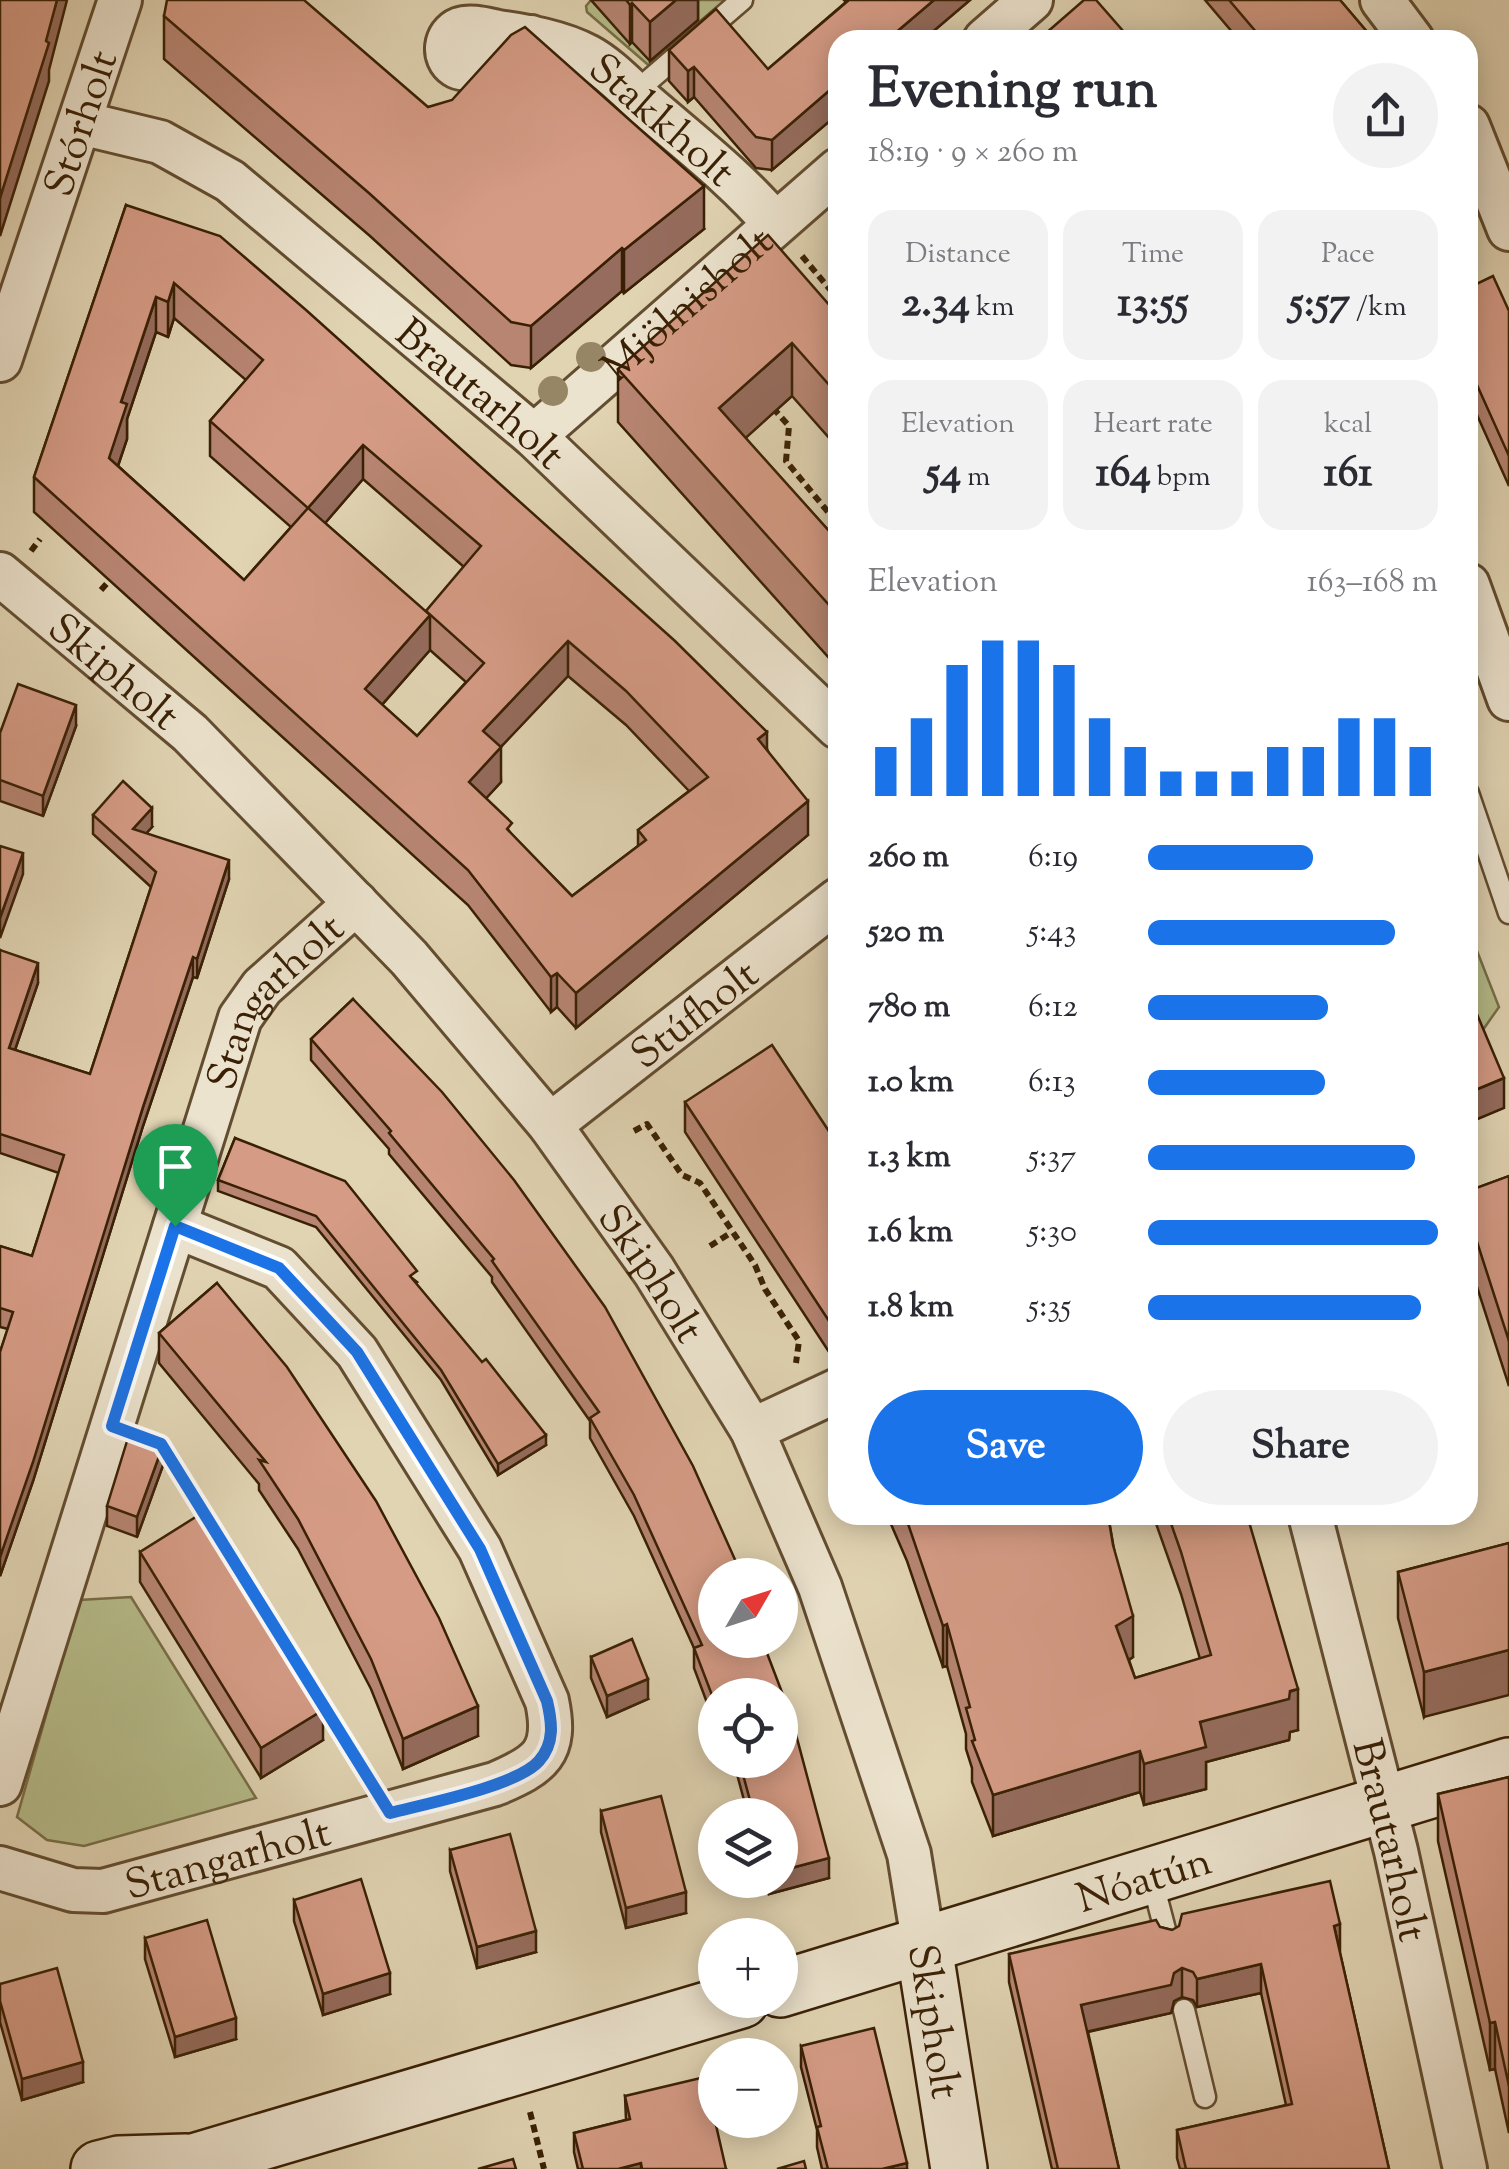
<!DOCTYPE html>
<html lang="en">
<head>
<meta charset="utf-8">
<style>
  :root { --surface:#fff; --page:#f2f2f3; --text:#2b2b33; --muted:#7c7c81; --accent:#1a73e8 }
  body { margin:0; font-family:"Sorts Mill Goudy",serif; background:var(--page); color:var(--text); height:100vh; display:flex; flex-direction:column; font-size:38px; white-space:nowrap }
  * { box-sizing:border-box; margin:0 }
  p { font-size:32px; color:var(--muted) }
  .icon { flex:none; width:55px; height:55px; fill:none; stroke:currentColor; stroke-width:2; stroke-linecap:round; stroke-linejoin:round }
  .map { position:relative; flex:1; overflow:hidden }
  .side { position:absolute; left:828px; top:30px; width:650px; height:1495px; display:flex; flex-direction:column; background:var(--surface); border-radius:30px; box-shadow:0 5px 25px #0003 }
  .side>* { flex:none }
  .needle { width:65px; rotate:51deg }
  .tools { position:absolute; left:698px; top:1558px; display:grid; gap:20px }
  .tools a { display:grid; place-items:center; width:100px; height:100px; border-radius:50%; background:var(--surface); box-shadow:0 5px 25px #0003; font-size:50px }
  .pin { position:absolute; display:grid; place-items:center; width:85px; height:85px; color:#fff; margin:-102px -42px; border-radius:50% 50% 50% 0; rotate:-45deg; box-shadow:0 0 10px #0007 }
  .pin .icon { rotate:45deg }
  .round { display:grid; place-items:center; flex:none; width:105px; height:105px; border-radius:52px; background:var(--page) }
  .summary { display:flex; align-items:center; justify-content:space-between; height:170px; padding:0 40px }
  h1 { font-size:55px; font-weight:800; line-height:75px }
  .stats { display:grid; grid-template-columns:repeat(3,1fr); gap:15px; height:170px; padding:10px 40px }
  .stats div { display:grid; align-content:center; border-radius:25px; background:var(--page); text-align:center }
  .stats b { font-size:42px; font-weight:800 }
  .stats small { font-size:28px; font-weight:400 }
  .stats p { font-size:28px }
  .chart { height:280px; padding:20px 40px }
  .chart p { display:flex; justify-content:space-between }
  .chart svg { width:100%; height:180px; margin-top:10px; stroke:var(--accent); stroke-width:6 }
  .cta { display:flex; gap:20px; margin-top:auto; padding:20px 40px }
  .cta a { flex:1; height:115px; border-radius:60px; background:var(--accent); color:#fff; font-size:40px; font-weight:800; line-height:115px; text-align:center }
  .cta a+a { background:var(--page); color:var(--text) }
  ul { padding:0 40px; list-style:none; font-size:32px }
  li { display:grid; grid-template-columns:160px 120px 1fr; align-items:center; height:75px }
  li i { height:25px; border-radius:12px; background:var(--accent) }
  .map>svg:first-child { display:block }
  .green { fill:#b6bc8a; stroke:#786e48; stroke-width:2.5 }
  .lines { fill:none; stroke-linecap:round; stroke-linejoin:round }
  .lane-casing { stroke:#634d30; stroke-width:25 }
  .street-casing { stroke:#634d30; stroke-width:48 }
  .secondary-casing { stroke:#392005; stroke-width:60 }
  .path { stroke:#392005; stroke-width:6; stroke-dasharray:8 5; stroke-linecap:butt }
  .lane { stroke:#ece3ce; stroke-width:20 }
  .street { stroke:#ece3ce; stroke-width:42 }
  .secondary { stroke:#ece3ce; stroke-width:55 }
  .tree { fill:#968665 }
  .wall { fill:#b78572; stroke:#392005; stroke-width:2.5; fill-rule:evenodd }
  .shaded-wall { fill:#956c5d; stroke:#392005; stroke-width:2.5 }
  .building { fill:#d59b85; stroke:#392005; stroke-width:2.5; fill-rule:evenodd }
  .route-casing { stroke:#fff; stroke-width:20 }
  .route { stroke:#1a73e8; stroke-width:12 }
  .labels { text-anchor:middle; stroke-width:10; stroke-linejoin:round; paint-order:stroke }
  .street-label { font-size:42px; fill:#392005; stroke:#ece3ce }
</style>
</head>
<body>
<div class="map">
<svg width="1509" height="2169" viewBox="0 0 1509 2169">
  <rect width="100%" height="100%" fill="#e1d4b3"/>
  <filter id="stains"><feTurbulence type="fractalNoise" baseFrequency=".002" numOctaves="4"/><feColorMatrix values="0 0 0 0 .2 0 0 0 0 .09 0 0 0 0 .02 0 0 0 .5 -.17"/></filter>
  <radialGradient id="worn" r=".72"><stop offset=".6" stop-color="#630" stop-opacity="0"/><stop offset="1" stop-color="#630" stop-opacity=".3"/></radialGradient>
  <g class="green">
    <path d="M591,0l39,43 49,-43h53l-79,69 -66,-57 -1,-6z"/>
    <path d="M1468,928l31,79 -19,27 -12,-31z"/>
    <path d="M131,1597l125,201 -172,48 -37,-6 -30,-23 62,-217z"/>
  </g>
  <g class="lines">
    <defs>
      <g id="lane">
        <path d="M633,94l109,-94"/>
        <path d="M1468,793l41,120"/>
        <path d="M1151,1876l18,69"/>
        <path d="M1184,2010l21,87"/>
      </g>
      <g id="street">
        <path d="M1382,0l30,40"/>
        <path id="s1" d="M531,37c-17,8 -60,40 -75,29 -14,-9 -11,-31 4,-37 11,-4 27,1 38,3 28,4 63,10 89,24 21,11 41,33 59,49 44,38 91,74 129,119"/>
        <path d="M985,40l46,-40"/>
        <path id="s2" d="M81,123l79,19 70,39 304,255 304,291"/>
        <path d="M1468,126l41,103"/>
        <path id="s3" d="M0,360l120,-360"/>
        <path id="s4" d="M534,436l304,-266"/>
        <path id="s5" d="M0,574l190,159 219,225 141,167 104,146 98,159 68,157 89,267 15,93"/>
        <path d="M1468,585l41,114"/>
        <path id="s6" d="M550,1125l288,-225"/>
        <path d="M752,1430l86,-40"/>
        <path id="s7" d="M1310,1515l86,336 69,318"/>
        <path id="s8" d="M0,1784l240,-766 22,-31 94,-84"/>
        <path id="s9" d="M0,1868l73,22 30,1 392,-107c45,-19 63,-31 52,-83l-67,-152 -123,-197 -78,-84 -104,-42"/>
      </g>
      <g id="secondary">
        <path id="s10" d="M924,1947l35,222"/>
        <path id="s11" d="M780,1989l729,-223"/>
        <path d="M99,2169l20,-5 67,-2"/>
        <path d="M170,2169l571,-169"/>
      </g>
    </defs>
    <use href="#lane" class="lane-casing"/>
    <use href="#street" class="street-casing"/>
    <use href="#secondary" class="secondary-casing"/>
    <g class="path">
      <path d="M802,256l36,43"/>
      <path d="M773,408l16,18 -3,35 52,63"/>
      <path d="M31,551l9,-12"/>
      <path d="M101,590l9,-10"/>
      <path d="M634,1131l13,-7 35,51 18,8 55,82 10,24 34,52 -3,22"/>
      <path d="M710,1246l22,-14"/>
      <path d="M163,1447l204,330"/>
      <path d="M530,2112l14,57"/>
    </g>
    <use href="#lane" class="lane"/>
    <use href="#street" class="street"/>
    <use href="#secondary" class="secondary"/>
  </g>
  <g class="tree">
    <circle cx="591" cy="357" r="15"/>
    <circle cx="553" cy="391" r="15"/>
  </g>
  <g class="wall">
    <path d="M591,0h107v20l-48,41 -18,-19 -2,2z"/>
    <path d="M844,0h126l-47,40h-85v74l-66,56 -16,-2 -62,-71 -6,5 -19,-21v-31l99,19 78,-67z"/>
    <path d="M1205,0h135l34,40h-135z"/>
    <path d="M164,16l264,91 276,122 -80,64 -2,-2 -91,77 -20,-3 -141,-129 -206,-177z"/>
    <path d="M126,205l641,544 41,86 -232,193 -19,-21 -6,5 -83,-107 -434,-393v-35zM174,318l72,62 -36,41v35l81,71 -47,53 -126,-114 9,-27v-20l29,-87 12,5zM363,479l101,88 -38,45 -101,-89zM430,650l36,32 -49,54 -35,-31zM568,676l58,49 63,66 -51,39v16l-66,50 -60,-61 -26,-37 15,-16 -1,-35z"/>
    <path d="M1468,288l41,23v175l-41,-91z"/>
    <path d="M838,315v133l-46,-52 -47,42 93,103v127l-220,-246v-53z"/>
    <path d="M76,726l-33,90 -43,-15v-68z"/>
    <path d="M93,815l59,12 -6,6 83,46 -32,99 -4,-1 -50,149 -110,355 -33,95v-224l8,-23 -8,-2v-81l32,10 27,-83 -59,-20v-203l38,33 -23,67 75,24 61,-187 -58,-53z"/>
    <path d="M353,999l388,576h-26l114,303 -60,16 -4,-14h15v-65h-32l-14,-52 -4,1 -1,-4h51l-65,-65v29l-21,-56v-20l-60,-132 -44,-78v-17l-98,-139v-5l-103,-123v-5l-78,-89v-21z"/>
    <path d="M685,1102l153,43v205l-7,5 -146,-223z"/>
    <path d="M235,1138l182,144 -2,1 131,162 -48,30 -57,-95 -125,-153 -98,-36v-11z"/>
    <path d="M1509,1176v210l-41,-127v-68z"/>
    <path d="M217,1283l261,453 -75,33 -32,-80 -73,-140 -39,-59v-6l-100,-121v-30z"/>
    <path d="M166,1457l-29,80 -30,-11v-20z"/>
    <path d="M887,1515h221l25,142 -4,3 6,18 65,-19 -19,-65 -28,-79h94l51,215 -8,2 -1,8 -83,22v27l-62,16 -4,-13 -147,44 -21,-54v-14l-6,-19v-15l-19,-68 -4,1 -36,-106z"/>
    <path d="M1509,1543l-85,174 -26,-99v-46z"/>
    <path d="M140,1552l183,188 -62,38 -121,-196z"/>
    <path d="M591,1657l57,42 -41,18 -16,-39z"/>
    <path d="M1509,1777v356l-14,-64 -5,1 -52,-229v-47z"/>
    <path d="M601,1811l85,102 -60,15 -25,-96z"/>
    <path d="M450,1850l86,102 -59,16 -27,-97z"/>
    <path d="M294,1900l96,94 -67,21 -29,-94z"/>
    <path d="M1160,1927l12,3 168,23 49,216h-209l-3,-11v-28l109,-25 -25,-112 -64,14 -4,-7 -11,-3 -8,4 -3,12 -83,19 31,137h-67l-43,-187v-28z"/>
    <path d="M145,1938l91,101 -61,18 -30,-98z"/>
    <path d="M0,1984l83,98 -61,18 -22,-78z"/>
    <path d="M801,2046l106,123h-85l-5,-22v-17l-16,-63z"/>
    <path d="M625,2096l101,73h-148l-4,-17v-19l52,-13z"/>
  </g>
  <g class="shaded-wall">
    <path d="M57,0h10l-18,70v11l-49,155v-38z"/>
    <path d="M676,0h22v20l-48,41v-39z"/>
    <path d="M934,0h36l-47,40h-36z"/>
    <path d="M632,3v39l-2,2v-39z"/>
    <path d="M694,67v30l-6,5v-31z"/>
    <path d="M838,83v31l-66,56v-30z"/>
    <path d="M704,186v43l-80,64v-43z"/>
    <path d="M622,248v43l-91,77v-42z"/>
    <path d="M174,283v35l-6,19v-35z"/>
    <path d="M156,297v35l-29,87v20l-18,53v-34l12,-56z"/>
    <path d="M792,343v53l-73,66v-54z"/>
    <path d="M363,445v34l-55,64v-35z"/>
    <path d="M430,615v35l-65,74v-35z"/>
    <path d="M568,641v35l-85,90v-35z"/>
    <path d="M76,705v21l-33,90v-20z"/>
    <path d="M767,732v35l-9,-28z"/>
    <path d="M501,747v35l-32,35v-35z"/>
    <path d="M808,801v34l-232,193v-35z"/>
    <path d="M152,808v19l-19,21v-19z"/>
    <path d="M23,853v21l-23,64v-20z"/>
    <path d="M229,860v19l-32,99v-19z"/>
    <path d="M193,957v20l-50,149 -110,355 -33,95v-19l143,-450z"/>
    <path d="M38,963v20l-29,84v-19z"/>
    <path d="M557,973v34l-6,5v-35z"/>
    <path d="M1504,1078v30l-36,15v-30z"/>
    <path d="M838,1320v30l-7,5v-31z"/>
    <path d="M546,1435v10l-48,30v-11z"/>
    <path d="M166,1437v20l-29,80v-20z"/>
    <path d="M1133,1616v41l-17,10v-41z"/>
    <path d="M947,1624v42l-4,1v-41z"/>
    <path d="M1509,1650v45l-85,22v-45z"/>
    <path d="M648,1679v20l-41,18v-21z"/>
    <path d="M1298,1689v41l-8,2 -1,8 -83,22v27l-62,16v-41l56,-42z"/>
    <path d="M478,1706v30l-75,33v-30z"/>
    <path d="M323,1710v30l-62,38v-30z"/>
    <path d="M1140,1751v41l-147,44v-41z"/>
    <path d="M829,1858v20l-60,16v-14h11v-9z"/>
    <path d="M686,1892v21l-60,15v-20z"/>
    <path d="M1340,1924v28l-6,-26z"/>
    <path d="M536,1931v21l-59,16v-21z"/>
    <path d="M1261,1964v29l-64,14v-28z"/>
    <path d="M1182,1968v29l-8,4 -3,12 -90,20v-28l93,-32z"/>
    <path d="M390,1973v21l-67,21v-21z"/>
    <path d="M236,2018v21l-61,18v-20z"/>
    <path d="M1495,2022v47l-5,1v-47z"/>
    <path d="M83,2062v20l-61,18v-21z"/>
    <path d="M641,2163v6h-23z"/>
    <path d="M907,2163v6h-25z"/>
  </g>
  <g class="building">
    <path d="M0,0h57l-11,41 3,2 -49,155z"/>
    <path d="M167,0h137l124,107 24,-7 59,-65 14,-8 179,159 -80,64 -2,-2 -91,78 -20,-4 -141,-128 -206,-178z"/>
    <path d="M626,0h50l-26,22 -18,-19 -2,2z"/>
    <path d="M849,0h85l-47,40h-49v43l-66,57 -16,-3 -62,-70 -6,4 -19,-21 47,-41 52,60z"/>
    <path d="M1084,0h12l35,40h-93z"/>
    <path d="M1229,0h111l34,40h-111z"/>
    <path d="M126,205l94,31 86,74 369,331 92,91 -9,7 50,62 -232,192 -19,-20 -6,4 -83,-107 -434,-393zM174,283l89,77 -53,61 98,87 -64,72 -135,-122 18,-54 -6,-2 35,-105 12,5zM363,445l118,101 -55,65 58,52 -67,73 -52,-47 65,-74 -122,-107zM568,641l58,50 82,86 -70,53 8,10 -74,56 -65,-67 5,-6 -43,-41 32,-35 -18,-16z"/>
    <path d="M768,235l70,80v80l-46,-52 -73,65 119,133v74l-220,-246z"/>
    <path d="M1493,276l16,35v145l-41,-91v-77z"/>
    <path d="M18,684l58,21 -33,91 -43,-16v-47z"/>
    <path d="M123,781l29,27 -19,21 96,31 -32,99 -4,-2 -50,150 -110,355 -33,95v-205l13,-40 -13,-4v-62l32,10 32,-101 -64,-21v-184l38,13 -29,85 81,26 66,-202 -63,-57z"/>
    <path d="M0,846l23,7 -23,65z"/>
    <path d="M1468,993l36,85 -36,15z"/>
    <path d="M353,999l89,93 72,88 91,127 88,159 48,107 -3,2h-23v65h47l29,76 38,142 -49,13v-56h-26l-15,-55h41v-65h-65v8l-21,-55 8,-3 -68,-150 -44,-77 9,-6 -107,-151 2,-2 -105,-126 2,-2 -80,-92z"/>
    <path d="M772,1045l66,100v175l-7,4 -146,-222z"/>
    <path d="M235,1138l110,43 72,90 -7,5 72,86 4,-3 60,76 -48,29 -57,-94 -125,-154 -98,-36z"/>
    <path d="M1509,1176v165l-41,-127v-23z"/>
    <path d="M217,1283l70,84 89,134 63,117 39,88 -75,33 -32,-80 -73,-140 -39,-59 7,2 -107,-129z"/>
    <path d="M132,1425l34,12 -29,80 -30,-11z"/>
    <path d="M202,1513l121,197 -62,38 -121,-196z"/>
    <path d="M905,1515h203l5,30 20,71 -17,10 19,52 76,-23 -30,-103 -13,-37h79l51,174 -8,2 -1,8 -89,23 6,25 -62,17 -4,-13 -147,44 -21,-54 3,-1 -9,-32 4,-1 -23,-83 -4,2z"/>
    <path d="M1509,1543v107l-85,22 -26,-100z"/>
    <path d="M632,1639l16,40 -41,17 -16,-39z"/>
    <path d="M1509,1777v309l-14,-64 -5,1 -52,-229z"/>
    <path d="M661,1796l25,96 -60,16 -25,-97z"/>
    <path d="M510,1834l26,97 -59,16 -27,-97z"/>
    <path d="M361,1879l29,94 -67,21 -29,-94z"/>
    <path d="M1330,1881l10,43 -6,2 55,243h-203l-9,-39 115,-26 -31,-140 -64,15 -4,-7 -11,-4 -8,5 -3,12 -90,20 38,164h-61l-49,-215 147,-34 4,7 12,3 7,-4 3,-12z"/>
    <path d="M207,1920l29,98 -61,19 -30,-99z"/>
    <path d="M57,1968l26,94 -61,17 -22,-78v-17z"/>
    <path d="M874,2028l33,135 -25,6h-54l-11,-42 4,-1 -20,-80z"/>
    <path d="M705,2077l21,92h-84l-1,-6 -23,6h-35l-9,-36 56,-14 -5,-23z"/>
    <path d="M513,2159l3,10h-38z"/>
    <path d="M804,2161l2,8h-29z"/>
  </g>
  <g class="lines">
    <defs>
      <path id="route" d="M175,1226l104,42 78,84 123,197 67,152c5,21 8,42 -8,60 -22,25 -114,43 -149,52l-229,-369 -49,-18z"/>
    </defs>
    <use href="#route" class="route-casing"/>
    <use href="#route" class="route"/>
  </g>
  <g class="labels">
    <g class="street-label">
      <text dy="15" stroke="none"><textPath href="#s1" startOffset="358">Stakkholt</textPath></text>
      <text dy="15" stroke="none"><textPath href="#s3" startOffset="250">Stórholt</textPath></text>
      <text dy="15" stroke="none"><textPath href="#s4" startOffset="202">Mjölnisholt</textPath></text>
      <text dy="15" stroke="none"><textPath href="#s2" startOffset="490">Brautarholt</textPath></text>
      <text dy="15" stroke="none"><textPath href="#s5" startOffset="150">Skipholt</textPath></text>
      <text dy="15" stroke="none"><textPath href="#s8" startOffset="835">Stangarholt</textPath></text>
      <text dy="15" stroke="none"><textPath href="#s6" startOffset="182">Stúfholt</textPath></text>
      <text dy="15" stroke="none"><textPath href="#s5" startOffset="960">Skipholt</textPath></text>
      <text dy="15" stroke="none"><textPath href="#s7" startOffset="335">Brautarholt</textPath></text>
      <text dy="15" stroke="none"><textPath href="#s9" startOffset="235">Stangarholt</textPath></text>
      <text dy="15" stroke="none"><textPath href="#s11" startOffset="380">Nóatún</textPath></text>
      <text dy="15" stroke="none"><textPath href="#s10" startOffset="75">Skipholt</textPath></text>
    </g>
  </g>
  <rect width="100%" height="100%" filter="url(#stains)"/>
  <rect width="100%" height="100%" fill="url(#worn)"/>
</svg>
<div class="tools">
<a><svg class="needle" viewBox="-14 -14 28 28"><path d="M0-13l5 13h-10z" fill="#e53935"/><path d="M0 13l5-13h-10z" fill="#7c7c81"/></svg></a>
<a><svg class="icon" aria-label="locate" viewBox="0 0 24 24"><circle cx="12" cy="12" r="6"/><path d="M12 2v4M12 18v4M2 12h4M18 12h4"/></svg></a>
<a><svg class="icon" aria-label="layers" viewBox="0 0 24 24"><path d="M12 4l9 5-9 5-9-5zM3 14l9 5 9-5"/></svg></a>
<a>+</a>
<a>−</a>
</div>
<div class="pin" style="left:175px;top:1226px;background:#1e9e55"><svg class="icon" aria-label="arrive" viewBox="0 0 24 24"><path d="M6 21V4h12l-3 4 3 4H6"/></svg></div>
<section class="side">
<div class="summary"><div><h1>Evening run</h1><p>18:19 · 9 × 260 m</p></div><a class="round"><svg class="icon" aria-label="share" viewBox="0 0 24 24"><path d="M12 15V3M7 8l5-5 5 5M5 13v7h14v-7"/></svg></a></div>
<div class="stats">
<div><p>Distance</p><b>2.34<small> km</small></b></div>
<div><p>Time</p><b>13:55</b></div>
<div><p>Pace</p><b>5:57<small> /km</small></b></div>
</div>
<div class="stats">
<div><p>Elevation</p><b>54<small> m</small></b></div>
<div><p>Heart rate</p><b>164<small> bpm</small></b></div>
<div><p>kcal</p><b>161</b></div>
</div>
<div class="chart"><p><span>Elevation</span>163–168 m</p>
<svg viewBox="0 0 160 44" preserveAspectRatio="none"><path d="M5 44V32M15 44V25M25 44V12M35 44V6M45 44V6M55 44V12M65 44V25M75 44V32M85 44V38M95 44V38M105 44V38M115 44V32M125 44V32M135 44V25M145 44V25M155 44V32"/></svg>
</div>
<ul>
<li><b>260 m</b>6:19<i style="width:57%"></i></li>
<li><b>520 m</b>5:43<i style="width:85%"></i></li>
<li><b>780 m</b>6:12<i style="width:62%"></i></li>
<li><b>1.0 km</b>6:13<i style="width:61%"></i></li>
<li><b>1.3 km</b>5:37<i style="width:92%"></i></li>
<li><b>1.6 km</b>5:30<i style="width:100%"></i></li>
<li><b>1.8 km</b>5:35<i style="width:94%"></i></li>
</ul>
<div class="cta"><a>Save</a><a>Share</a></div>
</section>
</div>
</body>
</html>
